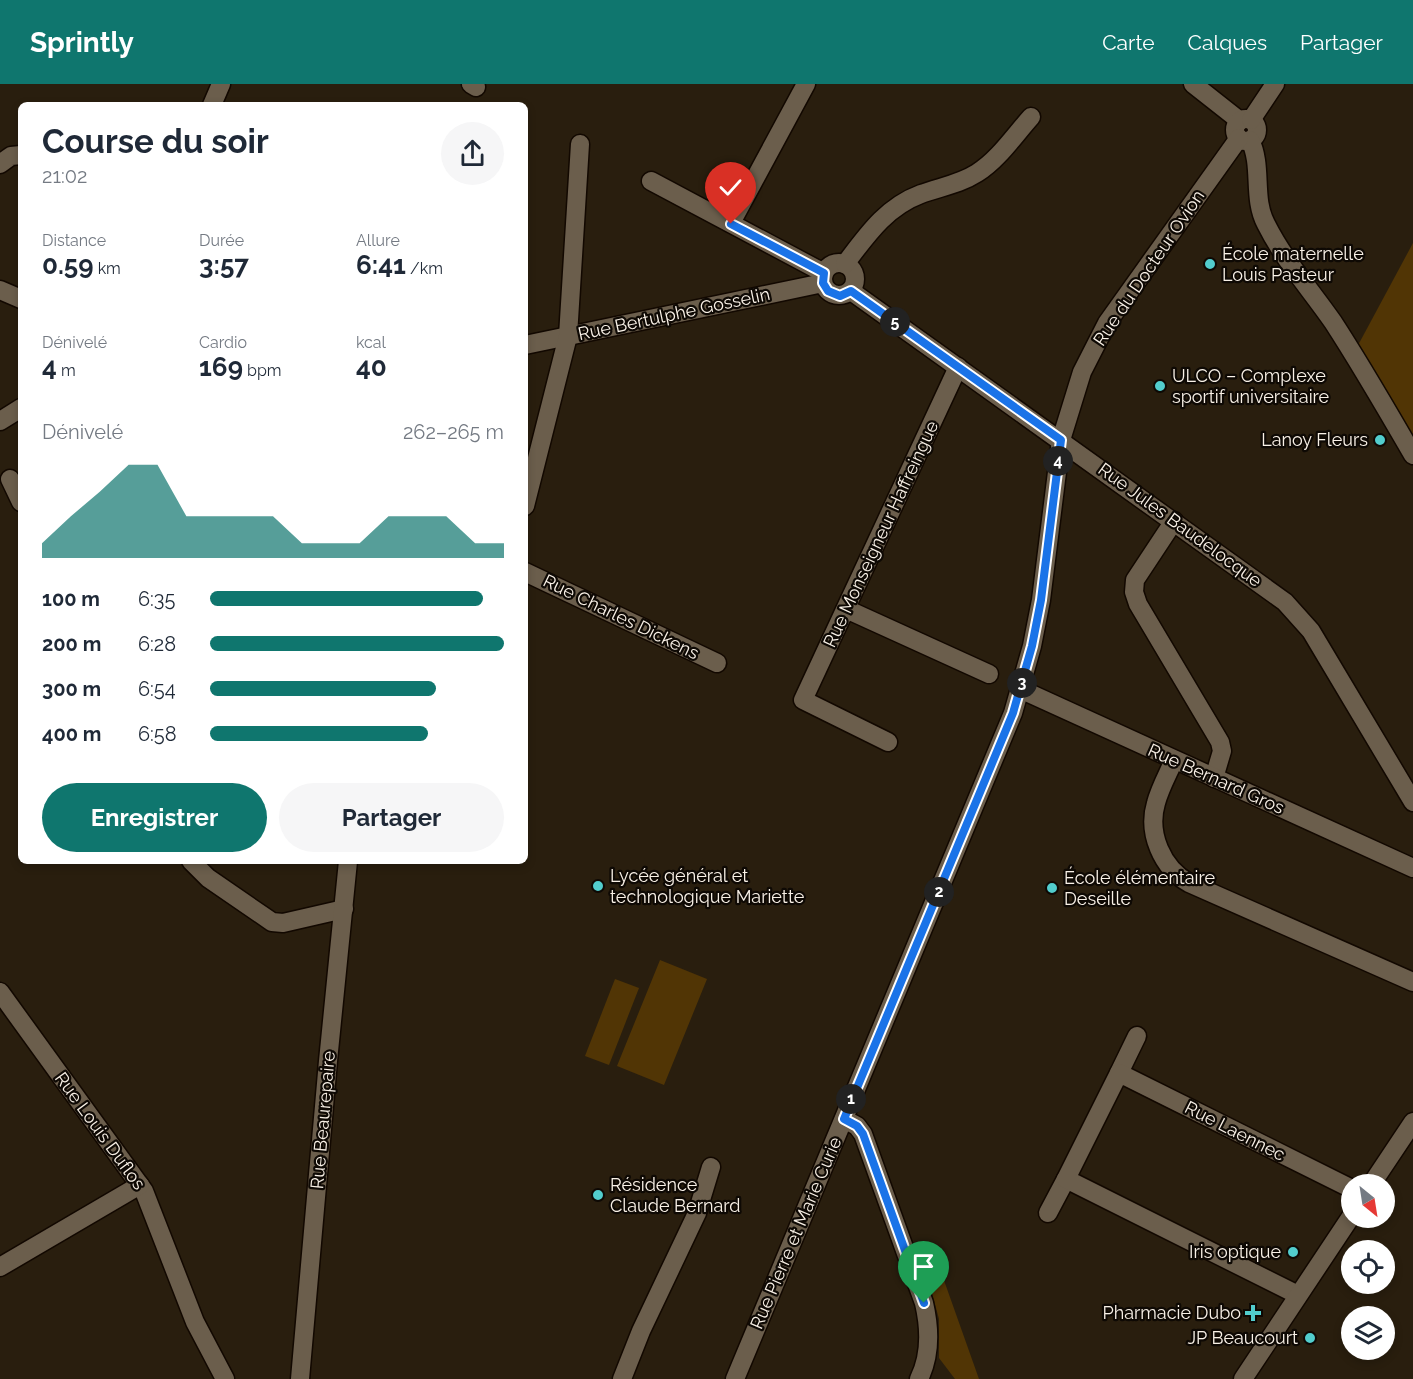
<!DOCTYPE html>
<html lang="fr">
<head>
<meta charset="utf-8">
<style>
  :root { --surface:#fff; --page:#f6f6f7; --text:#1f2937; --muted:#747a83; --accent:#0f766e }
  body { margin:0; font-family:Raleway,sans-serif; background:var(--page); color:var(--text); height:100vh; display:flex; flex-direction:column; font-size:22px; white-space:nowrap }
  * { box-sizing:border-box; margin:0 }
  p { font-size:20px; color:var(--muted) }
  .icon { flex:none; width:33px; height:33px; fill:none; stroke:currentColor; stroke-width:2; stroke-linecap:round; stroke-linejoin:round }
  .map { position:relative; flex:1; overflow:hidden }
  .details { position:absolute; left:18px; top:18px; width:510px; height:762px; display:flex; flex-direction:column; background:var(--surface); border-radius:9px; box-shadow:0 3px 9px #0003 }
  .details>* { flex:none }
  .needle { width:39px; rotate:150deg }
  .controls { position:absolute; left:1341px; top:1090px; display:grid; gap:12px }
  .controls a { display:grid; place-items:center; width:54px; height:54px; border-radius:50%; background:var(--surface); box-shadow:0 3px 9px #0003; font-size:30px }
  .pin { position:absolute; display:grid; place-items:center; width:51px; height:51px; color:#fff; margin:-62px -26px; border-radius:50% 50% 50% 0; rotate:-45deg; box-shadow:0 0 6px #0007 }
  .pin .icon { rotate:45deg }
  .km { position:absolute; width:30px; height:30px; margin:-15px; border-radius:50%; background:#222; color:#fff; font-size:16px; line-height:30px; text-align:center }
  .round { display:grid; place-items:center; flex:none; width:63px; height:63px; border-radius:32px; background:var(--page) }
  .head { display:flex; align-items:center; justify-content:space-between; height:102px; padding:0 24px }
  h1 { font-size:33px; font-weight:700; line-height:45px }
  .figures { display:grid; grid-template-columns:repeat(3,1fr); gap:9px; height:102px; padding:6px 24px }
  .figures div { display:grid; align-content:center }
  .figures b { font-size:26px; font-weight:700 }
  .figures small { font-size:16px; font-weight:400 }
  .figures p { font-size:16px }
  .chart { height:168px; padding:12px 24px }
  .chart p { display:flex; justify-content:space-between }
  .chart svg { width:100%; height:108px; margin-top:6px; fill:var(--accent); opacity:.7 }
  .primary-button { display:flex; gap:12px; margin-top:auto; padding:12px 24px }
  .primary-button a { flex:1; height:69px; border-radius:36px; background:var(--accent); color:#fff; font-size:24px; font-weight:700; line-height:69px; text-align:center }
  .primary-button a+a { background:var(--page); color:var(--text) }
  ul { padding:0 24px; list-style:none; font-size:20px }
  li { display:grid; grid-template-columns:96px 72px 1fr; align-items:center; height:45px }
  li i { height:15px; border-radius:8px; background:var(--accent) }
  header { display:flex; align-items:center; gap:36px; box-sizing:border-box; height:84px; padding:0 30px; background:var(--accent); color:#fff }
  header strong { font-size:28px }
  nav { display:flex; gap:33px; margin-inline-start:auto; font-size:21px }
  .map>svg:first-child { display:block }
  .green { fill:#513505 }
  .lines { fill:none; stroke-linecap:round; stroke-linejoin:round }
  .minor-casing { stroke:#120800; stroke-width:21 }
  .minor { stroke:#6b5e4c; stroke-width:18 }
  .route-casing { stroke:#fff; stroke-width:12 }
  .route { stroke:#1a73e8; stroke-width:8 }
  .poi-dot { fill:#52cdcd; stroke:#0e0904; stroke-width:2 }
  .labels { text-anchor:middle; stroke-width:4.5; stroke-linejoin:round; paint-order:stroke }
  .poi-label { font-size:18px; fill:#f9f1e7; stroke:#0e0904; text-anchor:start }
  .street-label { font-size:18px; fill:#f9f1e7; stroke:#0e0904 }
</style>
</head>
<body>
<header>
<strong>Sprintly</strong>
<nav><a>Carte</a><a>Calques</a><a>Partager</a></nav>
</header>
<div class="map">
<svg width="1413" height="1295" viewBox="0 0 1413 1295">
  <rect width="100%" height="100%" fill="#291e0e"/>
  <g class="green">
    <path d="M1413,159v200l-57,-94z"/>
    <path d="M660,876l47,19 -43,106 -47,-19z"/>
    <path d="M615,895l24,9 -30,77 -24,-9z"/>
    <path d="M935,1171l44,124h-24l-16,-21v-39l-7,-26 -12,-32z"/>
  </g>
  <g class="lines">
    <defs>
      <g id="minor">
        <path d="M471,0l5,3"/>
        <path d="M1193,0l47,37"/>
        <path d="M212,21l9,-21"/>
        <circle cx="1246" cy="46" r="11"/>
        <path d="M1251,36l24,-36"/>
        <path d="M1250,56c13,26 2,58 16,84 18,36 44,65 67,98 28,43 54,88 80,133"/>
        <path d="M0,80l11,-8 10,-1"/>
        <path d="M651,97l173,92"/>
        <path d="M731,139l75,-139"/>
        <circle cx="839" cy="195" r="16"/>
        <path d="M845,180c22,-29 41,-57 76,-70 19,-7 39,-10 56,-21 21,-13 37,-37 54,-56"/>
        <path d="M0,206l21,9"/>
        <path d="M851,207l434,311 26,29 102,171"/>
        <path d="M525,261l298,-62"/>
        <path d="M0,337l21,-13"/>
        <path d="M10,395l11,23"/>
        <path d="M525,422l43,-170 12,-192"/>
        <path d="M1174,437l-39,59 -1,12 4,12 82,138 2,9 -8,27"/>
        <path d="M525,488l192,91"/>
        <path d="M846,525l143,65"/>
        <path d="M1020,605l393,179"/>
        <path d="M888,658l-85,-42 155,-333"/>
        <path d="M1174,676c-6,14 -14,28 -18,43 -9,30 6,65 33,80l224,99"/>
        <path d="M191,777l17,17 64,44 11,1 61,-14"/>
        <path d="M0,908l144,199 51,131 30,57"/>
        <path d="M1119,989l18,-37"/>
        <path d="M844,1035l13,7 6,8 61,169c6,26 7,52 -5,76"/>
        <path d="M1371,1101l42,-63"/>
        <path d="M1048,1129l18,-34"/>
        <path d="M0,1183l140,-82"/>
        <path d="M1298,1211l-232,-116 53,-106 233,116"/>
        <path d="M300,1295l28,-318 20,-200"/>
        <path d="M622,1295l19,-48 56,-118 14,-46"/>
        <path d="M735,1295l278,-666 19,-67 9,-46 20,-160 21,-68 25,-49 132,-185"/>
        <path d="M1243,1295l109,-164"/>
      </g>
    </defs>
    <use href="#minor" class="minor-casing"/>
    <use href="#minor" class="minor"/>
  </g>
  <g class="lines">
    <defs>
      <path id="route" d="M731,140l93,49 -1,10 5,8 12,5 11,-5 210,149 -20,160 -9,46 -19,67 -169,406 13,7 6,8 61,169"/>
    </defs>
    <use href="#route" class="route-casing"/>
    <use href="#route" class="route"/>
  </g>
  <g class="poi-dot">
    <circle cx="1210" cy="180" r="6"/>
    <circle cx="1160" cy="302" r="6"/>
    <circle cx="1380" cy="356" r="6"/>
    <circle cx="598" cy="802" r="6"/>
    <circle cx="1052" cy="804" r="6"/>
    <circle cx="598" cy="1111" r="6"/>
    <circle cx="1293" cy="1168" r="6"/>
    <path d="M1250 1220h6v6h6v6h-6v6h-6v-6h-6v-6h6z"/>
    <circle cx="1310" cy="1254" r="6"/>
  </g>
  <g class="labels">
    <g class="poi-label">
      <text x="1222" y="176">École maternelle<tspan x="1222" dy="21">Louis Pasteur</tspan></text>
      <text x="1172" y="298">ULCO – Complexe<tspan x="1172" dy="21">sportif universitaire</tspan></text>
      <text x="1368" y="362" text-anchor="end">Lanoy Fleurs</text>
      <text x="610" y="798">Lycée général et<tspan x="610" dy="21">technologique Mariette</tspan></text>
      <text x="1064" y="800">École élémentaire<tspan x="1064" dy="21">Deseille</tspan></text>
      <text x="610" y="1107">Résidence<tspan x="610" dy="21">Claude Bernard</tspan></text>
      <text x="1281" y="1174" text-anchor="end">Iris optique</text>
      <text x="1241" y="1235" text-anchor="end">Pharmacie Dubo</text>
      <text x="1298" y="1260" text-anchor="end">JP Beaucourt</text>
    </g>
    <g class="street-label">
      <text transform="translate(1149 184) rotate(-56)" y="6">Rue du Docteur Ovion</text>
      <text transform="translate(674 230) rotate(-12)" y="6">Rue Bertulphe Gosselin</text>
      <text transform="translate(1180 441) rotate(36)" y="6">Rue Jules Baudelocque</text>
      <text transform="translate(881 450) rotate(-65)" y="6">Rue Monseigneur Haffreingue</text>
      <text transform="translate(621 533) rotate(26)" y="6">Rue Charles Dickens</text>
      <text transform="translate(1216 695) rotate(24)" y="6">Rue Bernard Gros</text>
      <text transform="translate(323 1036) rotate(-85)" y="6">Rue Beaurepaire</text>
      <text transform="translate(100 1047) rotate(54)" y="6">Rue Louis Duflos</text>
      <text transform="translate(1235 1047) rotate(27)" y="6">Rue Laennec</text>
      <text transform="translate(796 1149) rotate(-67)" y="6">Rue Pierre et Marie Curie</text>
    </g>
  </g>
</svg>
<div class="controls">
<a><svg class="needle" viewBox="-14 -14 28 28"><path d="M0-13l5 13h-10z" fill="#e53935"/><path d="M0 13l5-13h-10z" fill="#747a83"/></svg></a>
<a><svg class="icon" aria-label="locate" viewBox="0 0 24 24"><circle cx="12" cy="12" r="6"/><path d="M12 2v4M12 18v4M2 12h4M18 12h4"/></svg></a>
<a><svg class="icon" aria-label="layers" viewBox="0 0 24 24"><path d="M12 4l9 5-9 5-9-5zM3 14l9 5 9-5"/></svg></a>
</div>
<div class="pin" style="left:924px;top:1219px;background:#1e9e55"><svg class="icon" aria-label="arrive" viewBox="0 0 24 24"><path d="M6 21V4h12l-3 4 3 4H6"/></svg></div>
<div class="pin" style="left:731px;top:140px;background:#d93025"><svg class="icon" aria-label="check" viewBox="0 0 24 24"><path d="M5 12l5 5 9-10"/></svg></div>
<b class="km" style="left:851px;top:1015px">1</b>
<b class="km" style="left:939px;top:808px">2</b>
<b class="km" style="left:1022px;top:599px">3</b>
<b class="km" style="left:1058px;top:377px">4</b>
<b class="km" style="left:895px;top:238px">5</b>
<section class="details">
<div class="head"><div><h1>Course du soir</h1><p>21:02</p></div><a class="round"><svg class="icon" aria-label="share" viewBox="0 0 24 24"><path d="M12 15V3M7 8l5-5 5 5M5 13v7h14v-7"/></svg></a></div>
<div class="figures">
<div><p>Distance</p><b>0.59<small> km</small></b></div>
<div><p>Durée</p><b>3:57</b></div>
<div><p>Allure</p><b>6:41<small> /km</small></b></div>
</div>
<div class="figures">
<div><p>Dénivelé</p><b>4<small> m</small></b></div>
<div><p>Cardio</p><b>169<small> bpm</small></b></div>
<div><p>kcal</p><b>40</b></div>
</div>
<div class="chart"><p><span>Dénivelé</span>262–265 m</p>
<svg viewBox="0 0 160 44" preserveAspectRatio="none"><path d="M0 44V38L10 27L20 17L30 6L40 6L50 27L60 27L70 27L80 27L90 38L100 38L110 38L120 27L130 27L140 27L150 38L160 38V44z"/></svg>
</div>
<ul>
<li><b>100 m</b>6:35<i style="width:93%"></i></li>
<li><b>200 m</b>6:28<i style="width:100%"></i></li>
<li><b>300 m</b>6:54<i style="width:77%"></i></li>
<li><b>400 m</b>6:58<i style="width:74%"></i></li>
</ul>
<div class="primary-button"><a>Enregistrer</a><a>Partager</a></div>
</section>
</div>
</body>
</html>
